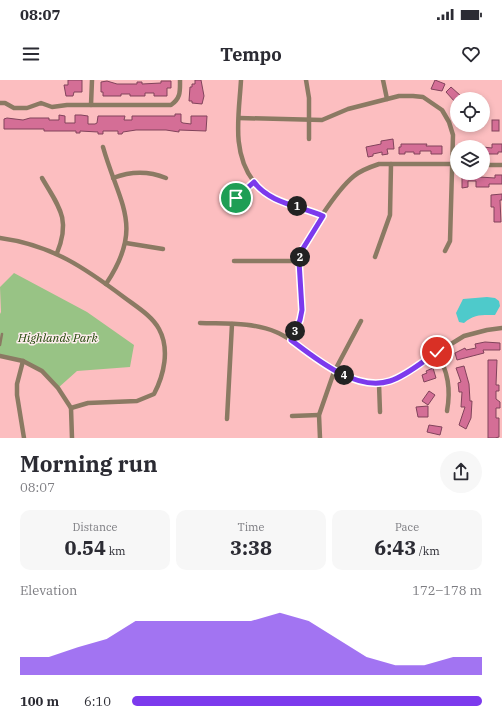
<!DOCTYPE html>
<html lang="en">
<head>
<meta charset="utf-8">
<style>
  :root { --surface:#fff; --page:#f7f7f7; --text:#2b2b33; --muted:#7c7c81; --accent:#7c3aed }
  body { margin:0; font-family:"IBM Plex Serif",serif; background:var(--page); color:var(--text); height:100vh; display:flex; flex-direction:column; font-size:15px; white-space:nowrap }
  * { box-sizing:border-box; margin:0 }
  p { font-size:13px; color:var(--muted) }
  .icon { flex:none; width:22px; height:22px; fill:none; stroke:currentColor; stroke-width:2; stroke-linecap:round; stroke-linejoin:round }
  .map { position:relative; height:358px; overflow:hidden }
  .drawer { display:flex; flex-direction:column; background:var(--surface); flex:1 }
  .drawer>* { flex:none }
  .buttons { position:absolute; left:450px; top:12px; display:grid; gap:8px }
  .buttons a { display:grid; place-items:center; width:40px; height:40px; border-radius:50%; background:var(--surface); box-shadow:0 2px 6px #0003; font-size:20px }
  .pin { position:absolute; display:grid; place-items:center; width:34px; height:34px; color:#fff; margin:-17px; border:2px solid #fff; border-radius:50%; box-shadow:0 1px 4px #0007 }
  .km { position:absolute; width:20px; height:20px; margin:-10px; border-radius:50%; background:#222; color:#fff; font-size:11px; line-height:20px; text-align:center }
  .round { display:grid; place-items:center; flex:none; width:42px; height:42px; border-radius:21px; background:var(--page) }
  .head { display:flex; align-items:center; justify-content:space-between; height:68px; padding:0 20px }
  h1 { font-size:22px; font-weight:800; line-height:30px }
  .stats { display:grid; grid-template-columns:repeat(3,1fr); gap:6px; height:68px; padding:4px 20px }
  .stats div { display:grid; align-content:center; border-radius:10px; background:var(--page); text-align:center }
  .stats b { font-size:20px; font-weight:800 }
  .stats small { font-size:11px; font-weight:400 }
  .stats p { font-size:11px }
  .chart { height:112px; padding:8px 20px }
  .chart p { display:flex; justify-content:space-between }
  .chart svg { width:100%; height:72px; margin-top:4px; fill:var(--accent); opacity:.7 }
  ul { padding:0 20px; list-style:none; font-size:13px }
  li { display:grid; grid-template-columns:64px 48px 1fr; align-items:center; height:30px }
  li i { height:10px; border-radius:5px; background:var(--accent) }
  .status { display:flex; justify-content:space-between; align-items:center; height:28px; padding:0 20px; background:var(--surface); direction:ltr }
  .status svg { height:11px; fill:currentColor }
  header { display:flex; justify-content:space-between; align-items:center; height:52px; padding:0 20px; background:var(--surface); font-size:18px; font-weight:800 }
  .map>svg:first-child { display:block }
  .green { fill:#98c385 }
  .water { fill:#4ecacb }
  .building { fill:#d46e96; stroke:#81435b }
  .lines { fill:none; stroke-linecap:round; stroke-linejoin:round }
  .lane { stroke:#8b7a63; stroke-width:2.5 }
  .street { stroke:#8b7a63; stroke-width:4.5 }
  .route-casing { stroke:#fff; stroke-width:8 }
  .route { stroke:#7c3aed; stroke-width:5 }
  .labels { text-anchor:middle; stroke-width:3; stroke-linejoin:round; paint-order:stroke }
  .park-label { font-size:12px; font-style:italic; fill:#214708; stroke:#fdeded }
</style>
</head>
<body>
<div class="status"><b>08:07</b><svg viewBox="0 0 49 12"><path d="M0 12V9h3v3zM5 12V6h3v6zM10 12V3h3v9zM15 12V0h3v12zM26 1h20v11H26zM47 4h2v5h-2z"/></svg></div>
<header><svg class="icon" aria-label="menu" viewBox="0 0 24 24"><path d="M4 6h16M4 12h16M4 18h16"/></svg>Tempo<svg class="icon" aria-label="heart" viewBox="0 0 24 24"><path d="M12 20l-8-8c-3-5 5-10 8-4 3-6 11-1 8 4z"/></svg></header>
<div class="map">
<svg width="502" height="358" viewBox="0 0 502 358">
  <rect width="100%" height="100%" fill="#fcbec0"/>
  <path class="green" d="M14,193l73,39 47,33 -4,22 -53,4 -19,17c-21,-21 -29,-26 -58,-32v-42l1,-2 -1,-25z"/>
  <path class="water" d="M487,217l8,1 4,3 1,5 -5,9c-13,0 -21,-1 -31,8l-5,-1 -3,-9 7,-14z"/>
  <g class="building">
    <path d="M68,0h14v12h-8l-1,4h-7l-2,-11h4z"/>
    <path d="M195,0h6l3,16 -2,8 -10,-1v-2h-3l1,-14h2v-3h3z"/>
    <path d="M435,0l10,4 -3,7 -11,-2z"/>
    <path d="M107,1l10,3h20v-2h5v2l19,-1v-2h10v7h-4v8h-13v-3h-9v3h-15v-2h-9v2h-18v-4h-2v-10z"/>
    <path d="M451,7l10,9 -6,6 -9,-10z"/>
    <path d="M175,34h6v8l2,1 8,1v-8h16l-1,15 -27,-1v2l-13,-2h-30l-13,2 -1,2h-4v-3h-15v3h-5v-2l-18,-1v2h-4v-2h-32v-2h-40v-10l3,-1 16,2 7,-2h19v2h10v-5l6,1v7h10v-8h6l7,1v8h7l2,-1 1,-7h27l-1,4h8v-4h43z"/>
    <rect x="492" y="40" width="7" height="11"/>
    <path d="M393,59l1,10h-7l1,5 -6,1v-3l-9,2v2l-5,1 -2,-10 15,-3v-3z"/>
    <path d="M401,64h26l-1,2h16v8h-11v-3h-11v3h-6v-2h-9v2h-6v-7h2z"/>
    <path d="M492,64h10v8h-4v2h-15v-7l9,1z"/>
    <path d="M495,95h7v9h-13v3h-13v-6h-8v6l-6,1v-10l2,-2 31,2z"/>
    <path d="M502,114v6h-2l1,22h-7v-15h-3v-12z"/>
    <path d="M485,262l15,1v7h-17l1,3 -27,7 -2,-7 10,-5 1,2 10,-2 -1,-4z"/>
    <path d="M488,280h9l-1,25h3v6h-3v8l4,3v6h-4v10h3v19l-4,1h-7z"/>
    <path d="M464,286l5,18 1,17h2l-1,17 -5,11 -7,-4 6,-18h-4l1,-15h-3l-1,-9 3,-1 -5,-14z"/>
    <path d="M433,288l3,10 -12,4 -2,-7 5,-2 -1,-2z"/>
    <path d="M429,311l6,4 -7,10 -6,-4z"/>
    <path d="M428,326v11h-10l-2,-10z"/>
    <path d="M429,345l13,2 -2,8 -13,-3z"/>
  </g>
  <g class="lines">
    <path class="lane" d="M0,265l2,-11"/>
    <g class="street">
      <path d="M306,0l3,18v41"/>
      <path d="M383,0l4,19"/>
      <path d="M0,23h5l9,5h13l14,-5 11,4 15,-2h104c10,-7 9,-14 9,-25"/>
      <path d="M91,25l1,-25"/>
      <path d="M239,38l83,2 26,-11 51,-13h14l10,1 19,13 7,12 4,13 -3,106 -5,10"/>
      <path d="M103,67c16,57 42,79 3,137"/>
      <path d="M483,85h19"/>
      <path d="M42,98c17,29 29,41 15,75"/>
      <path d="M113,98c18,-7 36,-7 53,0"/>
      <path d="M254,102c15,21 46,24 69,34"/>
      <path d="M237,118l17,-16c-23,-30 -15,-67 -13,-102"/>
      <path d="M0,158c52,7 85,30 125,60 12,9 27,18 34,31 11,20 5,46 -5,65l-17,7 -49,2 -17,5"/>
      <path d="M126,163l37,6"/>
      <path d="M375,177l15,-42 1,-51"/>
      <path d="M234,181h65"/>
      <path d="M200,243c25,1 53,-1 76,9 39,17 67,61 115,49l73,-45 23,-6 15,-2"/>
      <path d="M291,260c4,-10 10,-20 10,-31 1,-16 -4,-34 -1,-49 3,-21 38,-71 54,-84 7,-6 16,-9 25,-12h78"/>
      <path d="M437,272c11,20 14,37 10,59"/>
      <path d="M0,276l23,5 19,10 16,17 13,20 1,30"/>
      <path d="M23,281l-6,23v11l7,43"/>
      <path d="M379,304l1,28"/>
      <path d="M292,336l27,-1"/>
      <path d="M227,339l5,-95"/>
      <path d="M320,358l-1,-23 15,-43 27,-51"/>
    </g>
  </g>
  <g class="lines">
    <defs>
      <path id="route" d="M236,118l18,-16c15,21 46,24 69,34l-21,34 -3,11 3,49 -2,10 -9,20c25,19 65,52 99,41 16,-5 32,-19 47,-29"/>
    </defs>
    <use href="#route" class="route-casing"/>
    <use href="#route" class="route"/>
  </g>
  <g class="labels">
    <g class="park-label">
      <text x="58" y="262">Highlands Park</text>
    </g>
  </g>
</svg>
<div class="buttons">
<a><svg class="icon" aria-label="locate" viewBox="0 0 24 24"><circle cx="12" cy="12" r="6"/><path d="M12 2v4M12 18v4M2 12h4M18 12h4"/></svg></a>
<a><svg class="icon" aria-label="layers" viewBox="0 0 24 24"><path d="M12 4l9 5-9 5-9-5zM3 14l9 5 9-5"/></svg></a>
</div>
<div class="pin" style="left:236px;top:118px;background:#1e9e55"><svg class="icon" aria-label="arrive" viewBox="0 0 24 24"><path d="M6 21V4h12l-3 4 3 4H6"/></svg></div>
<div class="pin" style="left:437px;top:272px;background:#d93025"><svg class="icon" aria-label="check" viewBox="0 0 24 24"><path d="M5 12l5 5 9-10"/></svg></div>
<b class="km" style="left:297px;top:126px">1</b>
<b class="km" style="left:300px;top:177px">2</b>
<b class="km" style="left:295px;top:251px">3</b>
<b class="km" style="left:344px;top:295px">4</b>
</div>
<section class="drawer">
<div class="head"><div><h1>Morning run</h1><p>08:07</p></div><a class="round"><svg class="icon" aria-label="share" viewBox="0 0 24 24"><path d="M12 15V3M7 8l5-5 5 5M5 13v7h14v-7"/></svg></a></div>
<div class="stats">
<div><p>Distance</p><b>0.54<small> km</small></b></div>
<div><p>Time</p><b>3:38</b></div>
<div><p>Pace</p><b>6:43<small> /km</small></b></div>
</div>
<div class="chart"><p><span>Elevation</span>172–178 m</p>
<svg viewBox="0 0 160 44" preserveAspectRatio="none"><path d="M0 44V33L10 33L20 27L30 22L40 11L50 11L60 11L70 11L80 11L90 6L100 11L110 22L120 33L130 38L140 38L150 33L160 33V44z"/></svg>
</div>
<ul>
<li><b>100 m</b>6:10<i style="width:100%"></i></li>
</ul>
</section>
</body>
</html>
